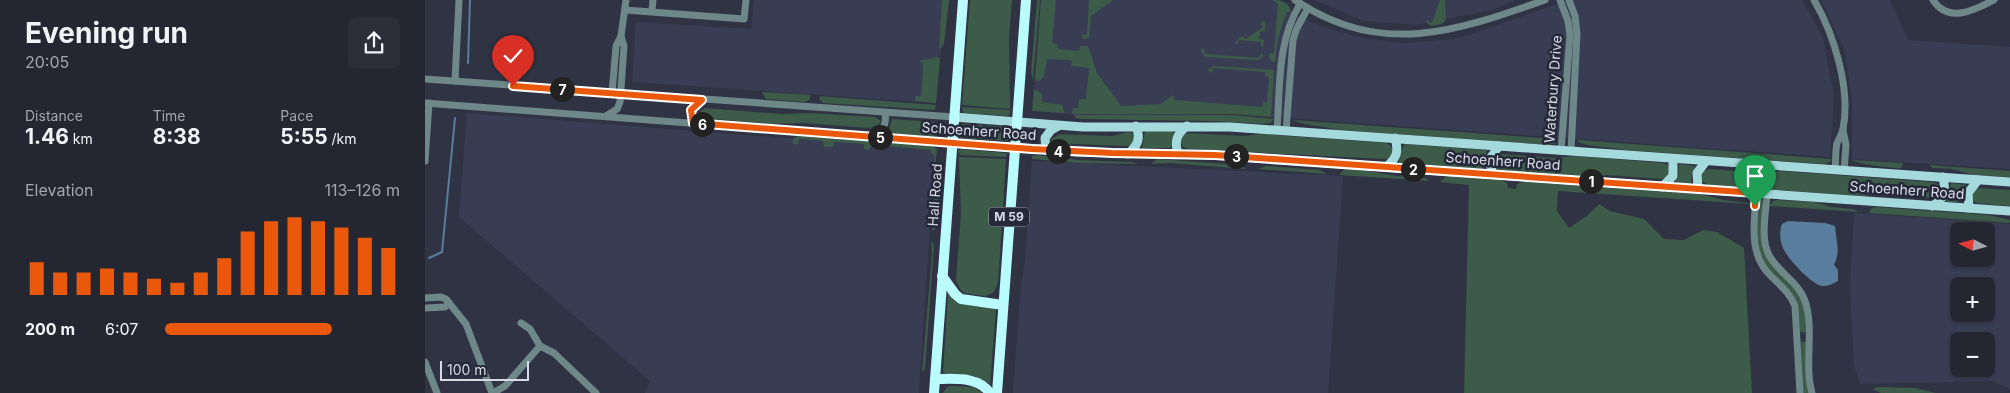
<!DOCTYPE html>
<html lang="en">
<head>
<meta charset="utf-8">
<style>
  :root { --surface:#242632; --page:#2c2e3a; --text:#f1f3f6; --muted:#a3a5ac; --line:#41434d; --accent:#ea580c }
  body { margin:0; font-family:Inter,sans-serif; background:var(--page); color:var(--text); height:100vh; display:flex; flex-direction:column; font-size:19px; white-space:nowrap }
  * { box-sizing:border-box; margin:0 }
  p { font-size:16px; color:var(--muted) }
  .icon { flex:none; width:28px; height:28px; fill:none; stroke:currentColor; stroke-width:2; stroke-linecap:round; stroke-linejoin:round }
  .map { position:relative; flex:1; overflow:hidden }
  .details { display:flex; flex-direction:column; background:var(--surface); width:425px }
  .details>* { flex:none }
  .needle { width:32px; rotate:276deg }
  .tools { position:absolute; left:1525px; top:222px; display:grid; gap:10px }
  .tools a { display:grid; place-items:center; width:45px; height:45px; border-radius:8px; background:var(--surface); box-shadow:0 1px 4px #0004,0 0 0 1px var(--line); font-size:25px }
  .scale { position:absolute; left:15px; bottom:12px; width:89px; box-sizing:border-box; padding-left:5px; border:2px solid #d8dae5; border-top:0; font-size:14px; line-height:18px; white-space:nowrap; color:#d8dae5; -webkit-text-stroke:4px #262939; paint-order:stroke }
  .pin { position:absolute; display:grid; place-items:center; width:42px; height:42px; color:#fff; margin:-51px -21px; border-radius:50% 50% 50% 0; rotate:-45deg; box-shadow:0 0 5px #0007 }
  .pin .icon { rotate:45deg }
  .km { position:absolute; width:25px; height:25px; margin:-12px; border-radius:50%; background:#222; color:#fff; font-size:14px; line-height:25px; text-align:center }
  .round { display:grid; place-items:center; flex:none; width:52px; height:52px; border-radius:8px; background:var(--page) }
  .headline { display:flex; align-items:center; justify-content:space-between; height:85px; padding:0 25px }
  h1 { font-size:28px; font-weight:700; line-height:38px }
  .metrics { display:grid; grid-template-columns:repeat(3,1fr); gap:8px; height:85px; padding:5px 25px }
  .metrics div { display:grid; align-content:center }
  .metrics b { font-size:21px; font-weight:700 }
  .metrics small { font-size:14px; font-weight:400 }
  .metrics p { font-size:14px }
  .chart { height:140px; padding:10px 25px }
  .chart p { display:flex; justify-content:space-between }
  .chart svg { width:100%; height:90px; margin-top:5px; stroke:var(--accent); stroke-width:6 }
  ul { padding:0 25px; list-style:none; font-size:16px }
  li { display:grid; grid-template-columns:80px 60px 1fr; align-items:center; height:38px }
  li i { height:12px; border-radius:6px; background:var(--accent) }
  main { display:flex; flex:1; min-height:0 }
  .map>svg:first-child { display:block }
  .built { fill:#383d53; fill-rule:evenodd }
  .green { fill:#3c5b49 }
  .water { fill:#597d9d }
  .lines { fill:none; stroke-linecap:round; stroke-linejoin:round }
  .stream { stroke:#597d9d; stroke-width:2 }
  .minor { stroke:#6e8788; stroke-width:7 }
  .major { stroke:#a5dadd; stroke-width:9 }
  .highway { stroke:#bafbfe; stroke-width:10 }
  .route-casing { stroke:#fff; stroke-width:10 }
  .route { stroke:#ea580c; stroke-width:6 }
  .labels { text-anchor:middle; stroke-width:5; stroke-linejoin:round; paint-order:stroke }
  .shield { fill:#262939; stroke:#a3a5b1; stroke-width:1 }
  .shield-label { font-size:12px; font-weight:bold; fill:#d8dae5 }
  .street-label { font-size:14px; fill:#d8dae5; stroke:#262939 }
</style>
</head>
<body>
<main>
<section class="details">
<div class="headline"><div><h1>Evening run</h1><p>20:05</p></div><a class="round"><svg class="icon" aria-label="share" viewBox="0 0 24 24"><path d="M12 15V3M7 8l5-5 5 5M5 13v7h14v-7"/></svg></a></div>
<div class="metrics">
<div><p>Distance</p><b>1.46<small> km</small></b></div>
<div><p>Time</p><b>8:38</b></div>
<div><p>Pace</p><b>5:55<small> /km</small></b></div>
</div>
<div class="chart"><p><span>Elevation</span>113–126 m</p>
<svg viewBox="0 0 160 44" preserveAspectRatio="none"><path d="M5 44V28M15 44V33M25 44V33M35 44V31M45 44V33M55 44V36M65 44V38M75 44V33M85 44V26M95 44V13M105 44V8M115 44V6M125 44V8M135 44V11M145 44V16M155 44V21"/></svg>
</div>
<ul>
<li><b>200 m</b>6:07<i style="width:71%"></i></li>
</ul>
</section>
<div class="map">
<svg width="1585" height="393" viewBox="0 0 1585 393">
  <rect width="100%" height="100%" fill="#303343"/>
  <g class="built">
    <path d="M329,0h195l-5,43 -3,6 -5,54 -304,-21 4,-60 115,7z"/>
    <path d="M616,0h234l12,12 40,16 35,10 43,5 48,-4 12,-3 104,-36h233l21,38 11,57 -4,62 -597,-43 -146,2 -55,-5z"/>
    <path d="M889,0h203l-25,10 -76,15 -52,-4z"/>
    <path d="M1396,0h69l18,40 102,7v122l-158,-10v-58l-7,-50z"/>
    <path d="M42,113l468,37 -16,243h-274l5,-12 -191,-164z"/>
    <path d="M607,161l311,15 -15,217h-315l8,-108 4,-25z"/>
    <path d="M1429,213l156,11v165l-18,-8 -132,3 -6,-19 -4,-78zM1534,231h27v28h-27zM1534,286h27v28h-27zM1534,341h27v28h-27z"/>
  </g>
  <g class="green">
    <path d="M517,0h7l-5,43 -3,6 -2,-1z"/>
    <path d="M545,0h42l-3,37 1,72 -48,-4z"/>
    <path d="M612,0h3l-7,80 -2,-8z"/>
    <path d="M616,0h15l-4,43 5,1 1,5 21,2 1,-5h8l9,27 24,33 40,-2 12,-9 2,5 87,7 1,-5h4l2,-25 -4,-1v-4l-51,-4 -2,5 -5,-3 8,-4 59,4 -3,47 -38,-3h-161l1,-6h5l1,-9h7l3,-31 -18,-2 1,-5 -3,-1 -22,-1 -3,18 -5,4 -4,-1z"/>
    <path d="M664,0h24l-22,16 -2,22 -6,1 -2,-4 6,-1z"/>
    <path d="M848,0c9,0 17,3 18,12h-4c-7,17 -11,32 -12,50l-4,-1 -2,-4 1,-4h4l4,-49z"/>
    <path d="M1015,0h5l1,20 -4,4 -11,2 -4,-3v-3l5,3z"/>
    <path d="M838,21l2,2v8l-5,1 -1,7 5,1 -1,7 -2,-1v-4l-22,-2 -1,4h-3v-2l7,-6 4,3 17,-12 -2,-4z"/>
    <path d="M776,49h3l1,5 55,4 1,-5 2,2 -1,3 -4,2 -52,-3 -5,-5z"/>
    <path d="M513,57l2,2 -4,44 -21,-2 1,-5h5l2,-31 -4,-4z"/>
    <path d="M609,90l4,1 4,3v8l20,3 3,8 -33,-2z"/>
    <path d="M337,92h1l48,3 -2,5 -4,2 -39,-3z"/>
    <path d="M394,96l117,9 -1,5 -112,-7 -3,-3z"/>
    <path d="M537,107l48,3v5l-3,1 -44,-3z"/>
    <path d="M280,108l76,6 29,-1 65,4 6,4 -3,4 -8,3 -67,-5 -32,1 -69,-6 -4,-5z"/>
    <path d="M649,115h159l41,4 -4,4 -6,1 -54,-3 -129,-2 -5,-1z"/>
    <path d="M467,119l43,3 2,15 -49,-4z"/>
    <path d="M868,120l264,19h1l-4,5 -6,1 -207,-15c-12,-3 -42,-5 -48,-10z"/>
    <path d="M537,124l45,3 2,2 -1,12 -47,-3 -2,-1z"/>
    <path d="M720,131h29l-3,17h-29z"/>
    <path d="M704,132l4,1 2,4 -3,8 -3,1 -53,-2 -18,2 -8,-3 1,-4 9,-5 52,2z"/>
    <path d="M763,133l57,3 15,-2 126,9c10,4 9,15 -2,16l-196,-10 -5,-2 -3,-6 4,-6z"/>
    <path d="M373,136l134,10 5,3 -2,20h-2l2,-13 -4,-3v-3l-60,-5 -2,5 -5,-1v-5l-30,-2 -1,5h-9l-1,-6 -24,-2 -1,6 -5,-1v-5z"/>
    <path d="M1152,141l1,-1 254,19 -2,3 -6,2 -200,-14c-11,-3 -40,-3 -47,-9z"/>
    <path d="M979,144l82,6 1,1 -5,18 -82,-6 -1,-2z"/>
    <path d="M536,149l44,4 2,1 -1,3h-2l-44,-2 -2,-4z"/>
    <path d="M1077,154l52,4 23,-2 86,7 5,2 2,8 -3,4 -6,2 -54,-4 -15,2 -92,-7 -5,-2 -2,-8 3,-4z"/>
    <path d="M613,155l40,5 53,2 8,2 -61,-1 -46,-4v-3z"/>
    <path d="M534,157l47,2 -8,124 -5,10 -8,3 -21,-3 -4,-4 -4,-9 5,-66z"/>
    <path d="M732,159l83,6 6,4 -76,-6 -19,1z"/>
    <path d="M1427,160h1l50,3 -2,5c-5,1 -45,-4 -49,-8z"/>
    <path d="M1254,164l16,2 -3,7 -1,11 -16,-1 3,-7z"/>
    <path d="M1504,165l81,6v6l-36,-2 -22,-6 -19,-1z"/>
    <path d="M841,166l54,4 7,4 -69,-5z"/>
    <path d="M920,169c18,0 33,4 51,7 10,1 26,-2 34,5l-91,-6z"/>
    <path d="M1284,169l54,4 15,-2 154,11 6,2 3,4 -1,6 -9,4 -53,-4 -14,2 -155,-11 -7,-4 -1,-6 3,-4z"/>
    <path d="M1023,176l53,4 6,3 1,5 8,1 1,-5 6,-2 178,12 22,6 26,3 1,1 -192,-13 -1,20 12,17 19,-13 11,-11 11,7 34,8 20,20 20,1 19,-10 14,2 27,16 8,145h-288l5,-208 -29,-3 4,-4z"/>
    <path d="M510,178h4l-3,50 -4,3 1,-20 2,-6 -1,-6z"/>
    <path d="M1526,183l15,2 -2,4 -2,13h-16z"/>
    <path d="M1552,188l33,2v16l-34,-3 -4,-3v-7z"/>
    <path d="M1335,199l4,1 -2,42 40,57 3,14 1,18 -2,2 -4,-2 -2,-26 -36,-44 -6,-20z"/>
    <path d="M1352,200l36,2 19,5 21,2 6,3 -90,-6 4,-5z"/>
    <path d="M1451,207l112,8 22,5v3l-141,-10 3,-5z"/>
    <path d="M506,242l2,1 1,4 -9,122 -3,3 10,-119z"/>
    <path d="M523,294l14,10 34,5 -6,75 -15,-8 -32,-3z"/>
    <path d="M1377,341l4,1 3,51h-6v-2l-2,-48z"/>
    <path d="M527,386l21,1 9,6h-39l4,-6z"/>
    <path d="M1453,387l37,1 21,5h-55l-9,-4z"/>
  </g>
  <path class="water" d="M1363,221l37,2 10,3c1,15 6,25 -1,39l4,5v11c-5,3 -10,5 -16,5 -11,-2 -35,-28 -39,-38 -3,-7 -4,-16 -1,-24z"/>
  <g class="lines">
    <g class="stream">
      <path d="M43,63l2,-63"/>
      <path d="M4,258l13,-6 13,-134"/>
    </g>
    <g class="minor">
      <path d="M870,0c86,58 162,31 250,0"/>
      <path d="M1135,0l8,21 2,14 -9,116"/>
      <path d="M1144,0l6,16 2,18 -6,117"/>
      <path d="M1389,0c20,34 37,89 29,129 -1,5 -4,10 -6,14 -2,9 -1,19 -2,27"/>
      <path d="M1508,0c15,24 42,10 61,0"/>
      <path d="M200,10l119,9 2,-19"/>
      <path d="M227,11l1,-11"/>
      <path d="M0,79l529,38"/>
      <path d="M30,81l4,-81"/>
      <path d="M187,93l4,-47 5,-10 5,-36"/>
      <path d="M0,103l527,40"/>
      <path d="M181,116l11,-7 3,-7 4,-56 -3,-10"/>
      <path d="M268,123l-2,-13 11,-11"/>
      <path d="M852,130c3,-42 0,-89 23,-126"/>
      <path d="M1418,130l3,15 -2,26"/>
      <path d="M861,131l7,-91 4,-12 11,-20"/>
      <path d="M448,136c10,-6 14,-11 12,-23"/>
      <path d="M0,161l4,-58"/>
      <path d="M1331,193c-1,28 -8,58 12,80 10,11 21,18 27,33l5,87"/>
      <path d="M1342,194c-1,19 -7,44 2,61 10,19 31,27 37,49 8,28 -2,61 6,89"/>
      <path d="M0,298l16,-1 5,2 20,25 26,69"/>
      <path d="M0,308l20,-1 4,-4"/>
      <path d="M96,323l9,6 10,17 14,7 42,40"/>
      <path d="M0,362l12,31"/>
      <path d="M68,393l12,-7 35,-40"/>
    </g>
    <g class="major">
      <path d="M529,117l129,10h147l780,55"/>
      <path d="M527,143l125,9 138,3 795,56"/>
      <path d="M621,150l-1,-12 6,-8 7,-4"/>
      <path d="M703,154c10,-9 13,-15 8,-28"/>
      <path d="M753,154c-4,-14 -1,-20 9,-28"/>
      <path d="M961,167c11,-9 13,-15 9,-29"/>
      <path d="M1068,174l-4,-14 10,-14"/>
      <path d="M1237,187l11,-11v-17"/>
      <path d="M1273,189l-1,-16 9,-12"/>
      <path d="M1507,206c13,-7 14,-15 11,-29"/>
      <path d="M1544,208l-1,-15 10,-13"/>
    </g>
    <g class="highway">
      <path d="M517,276l13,18 6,5 42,6"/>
      <path d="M510,379c20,0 43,-3 55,14"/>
      <path d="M509,393l29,-393"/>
      <path d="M572,393l29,-393"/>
    </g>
  </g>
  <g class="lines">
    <defs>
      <path id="route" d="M88,86l189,14 -11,10 2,13 339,26 80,4 103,2 541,38 -1,13"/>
    </defs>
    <use href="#route" class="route-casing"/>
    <use href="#route" class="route"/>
  </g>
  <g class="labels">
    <rect class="shield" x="564" y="207.5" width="40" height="19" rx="4"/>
    <g class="shield-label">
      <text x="584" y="221">M 59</text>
    </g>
    <g class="street-label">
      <text transform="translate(1128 89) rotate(-86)" y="5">Waterbury Drive</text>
      <text transform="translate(554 131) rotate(4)" y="5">Schoenherr Road</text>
      <text transform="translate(1078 161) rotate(4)" y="5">Schoenherr Road</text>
      <text transform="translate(1482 190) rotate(4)" y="5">Schoenherr Road</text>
      <text transform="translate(510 195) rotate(-86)" y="5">Hall Road</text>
    </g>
  </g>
</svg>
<div class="tools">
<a><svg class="needle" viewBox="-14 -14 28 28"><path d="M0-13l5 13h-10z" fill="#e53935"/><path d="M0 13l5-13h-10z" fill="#a3a5ac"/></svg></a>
<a>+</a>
<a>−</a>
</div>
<div class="scale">100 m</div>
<div class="pin" style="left:1330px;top:206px;background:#1e9e55"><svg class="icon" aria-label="arrive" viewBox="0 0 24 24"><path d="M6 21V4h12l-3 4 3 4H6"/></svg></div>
<div class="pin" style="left:88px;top:86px;background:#d93025"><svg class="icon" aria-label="check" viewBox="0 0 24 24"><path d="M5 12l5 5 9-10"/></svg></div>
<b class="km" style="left:1166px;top:181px">1</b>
<b class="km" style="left:988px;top:169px">2</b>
<b class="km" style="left:811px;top:156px">3</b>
<b class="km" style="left:633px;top:151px">4</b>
<b class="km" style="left:455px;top:137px">5</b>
<b class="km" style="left:277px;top:124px">6</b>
<b class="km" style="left:137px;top:89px">7</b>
</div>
</main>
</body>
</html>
